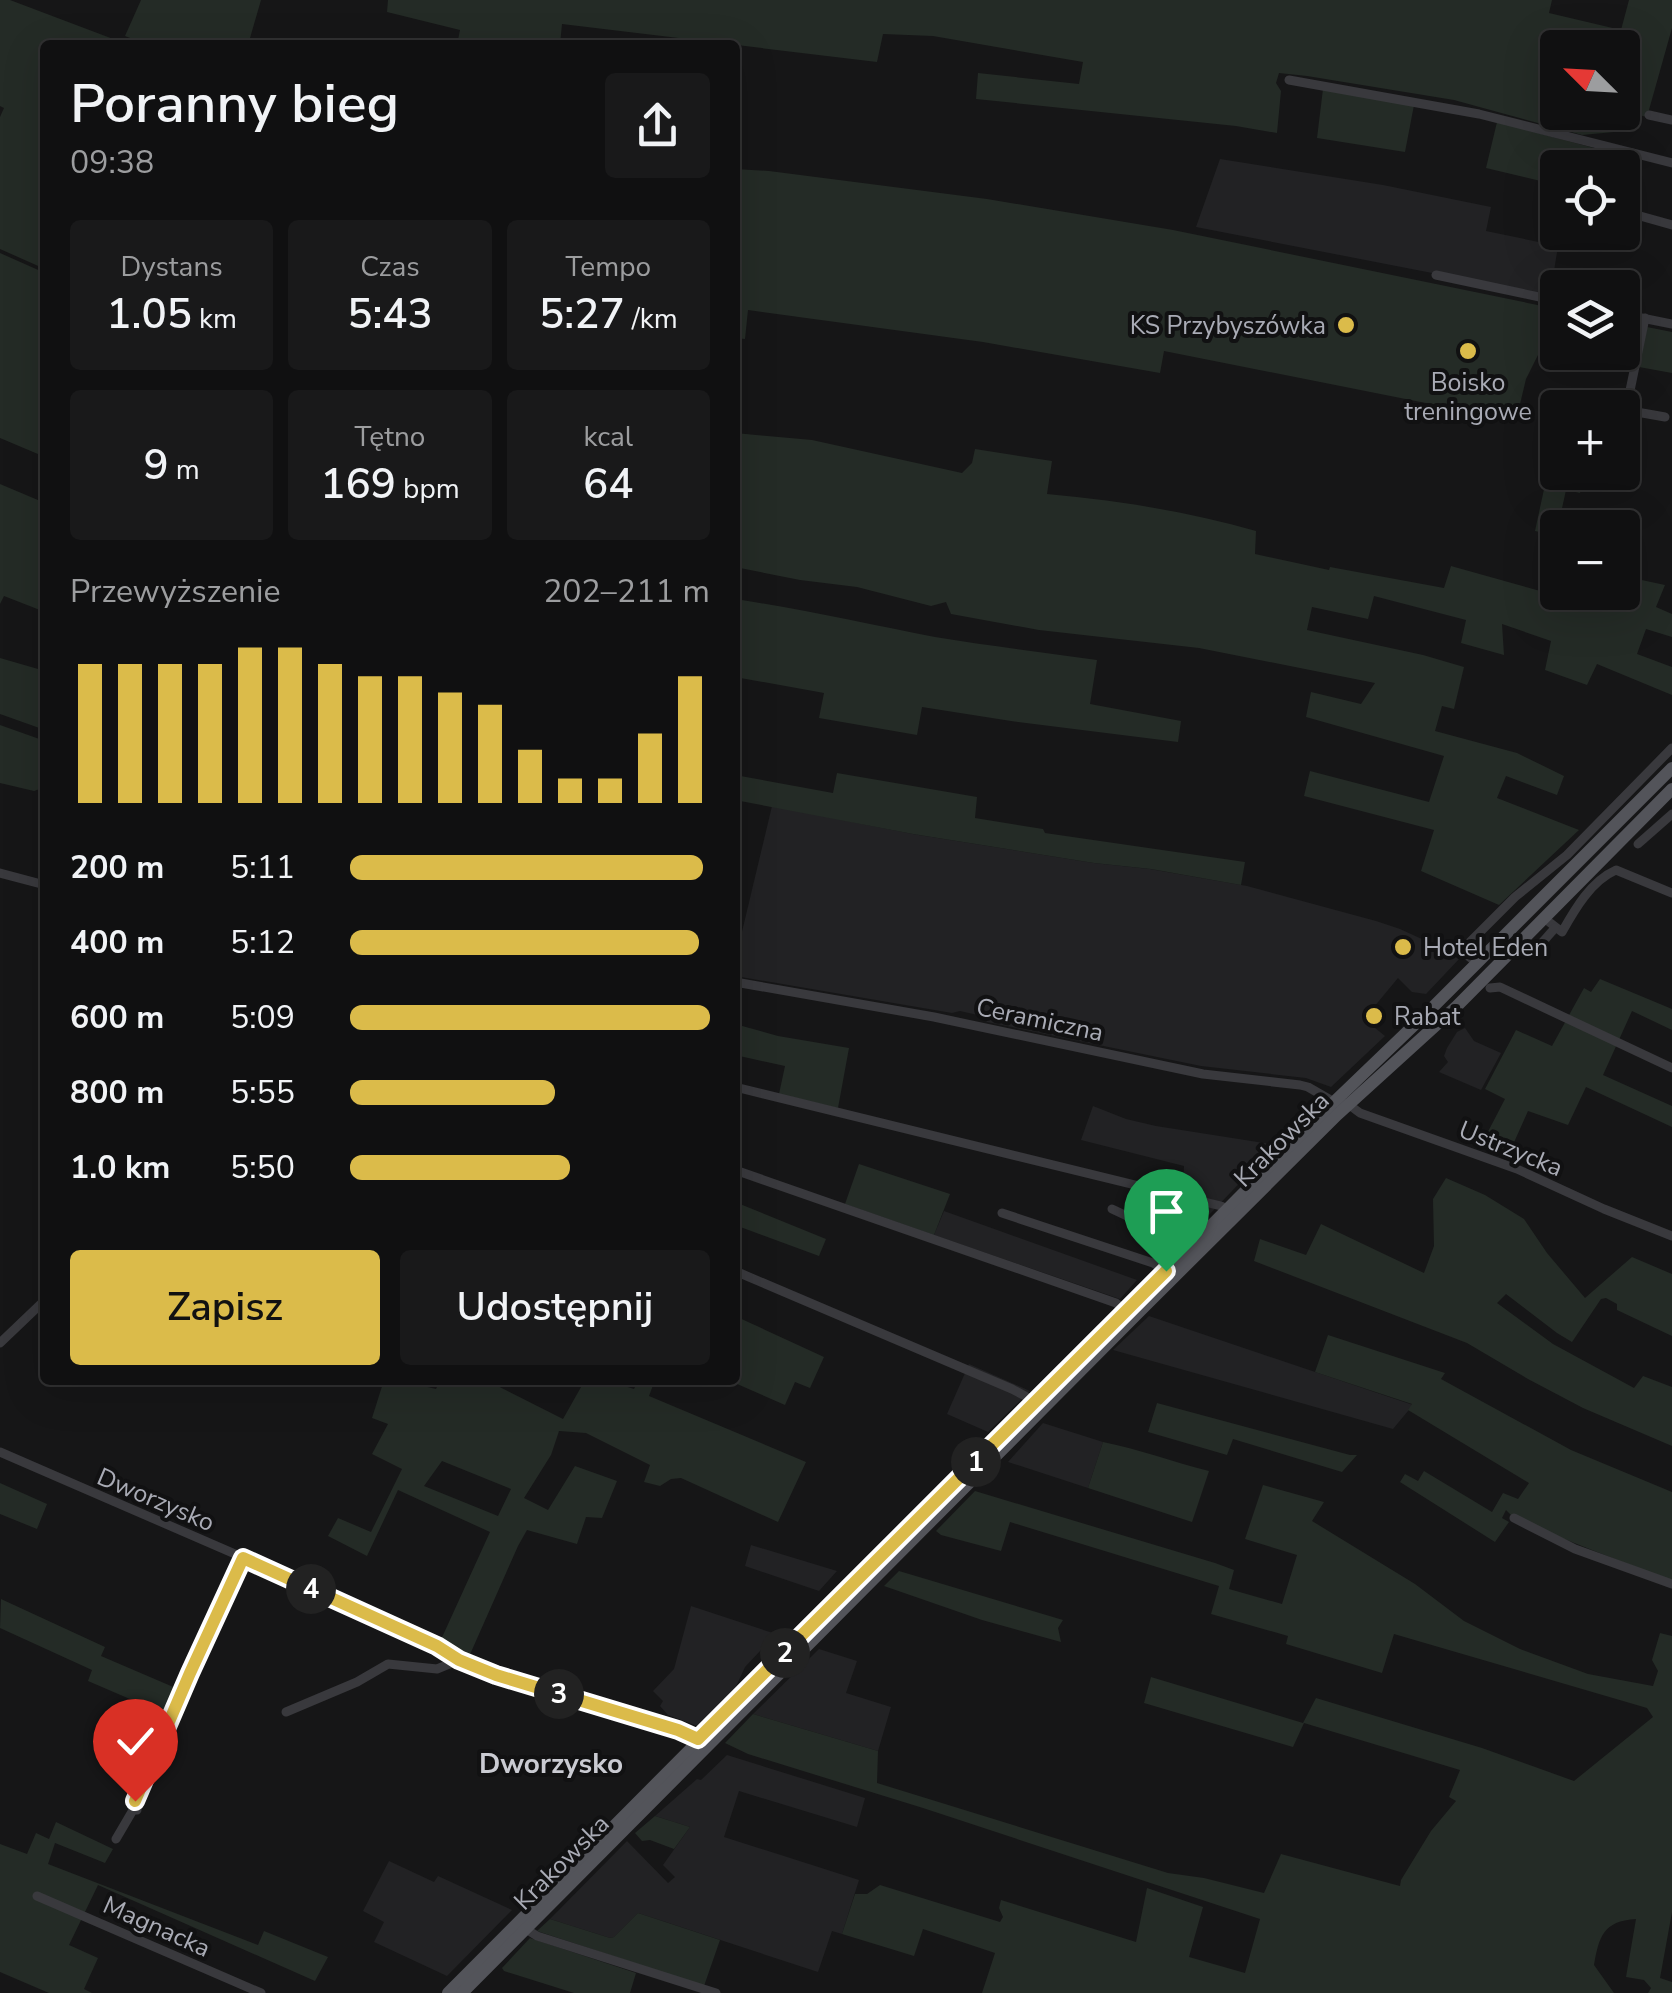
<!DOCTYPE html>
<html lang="pl">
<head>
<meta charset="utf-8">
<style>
  :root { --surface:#101011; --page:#19191a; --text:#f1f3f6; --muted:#9c9d9f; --line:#303031; --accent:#dbbb4a }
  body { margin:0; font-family:"Nunito Sans",sans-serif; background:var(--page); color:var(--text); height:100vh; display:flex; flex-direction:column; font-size:38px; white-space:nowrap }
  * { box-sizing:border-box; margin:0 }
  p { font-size:32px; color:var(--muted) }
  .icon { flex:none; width:55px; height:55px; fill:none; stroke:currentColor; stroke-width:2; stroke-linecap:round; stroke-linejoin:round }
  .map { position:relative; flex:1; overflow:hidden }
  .drawer { position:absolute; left:40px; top:40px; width:700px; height:1345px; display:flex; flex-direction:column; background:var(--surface); border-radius:10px; box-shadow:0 10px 40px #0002,0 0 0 2px var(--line) }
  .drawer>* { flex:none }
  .needle { width:65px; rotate:294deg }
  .tools { position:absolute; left:1540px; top:30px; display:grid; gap:20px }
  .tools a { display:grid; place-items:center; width:100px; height:100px; border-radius:10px; background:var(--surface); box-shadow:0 10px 40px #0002,0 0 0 2px var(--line); font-size:50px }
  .pin { position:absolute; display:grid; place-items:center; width:85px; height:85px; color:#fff; margin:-102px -42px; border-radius:50% 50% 50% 0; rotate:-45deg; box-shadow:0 0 10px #0007 }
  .pin .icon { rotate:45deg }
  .km { position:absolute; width:50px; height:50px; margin:-25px; border-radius:50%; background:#222; color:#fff; font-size:28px; line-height:50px; text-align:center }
  .round { display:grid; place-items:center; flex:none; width:105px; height:105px; border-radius:10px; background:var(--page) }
  .head { display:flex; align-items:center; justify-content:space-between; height:170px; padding:0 30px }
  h1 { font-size:55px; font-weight:600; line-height:75px }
  .metrics { display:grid; grid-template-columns:repeat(3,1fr); gap:15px; height:170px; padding:10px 30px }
  .metrics div { display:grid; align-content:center; border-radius:10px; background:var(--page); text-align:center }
  .metrics b { font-size:42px; font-weight:600 }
  .metrics small { font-size:28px; font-weight:400 }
  .metrics p { font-size:28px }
  .chart { height:280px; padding:20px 30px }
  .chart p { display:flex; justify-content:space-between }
  .chart svg { width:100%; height:180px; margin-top:10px; stroke:var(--accent); stroke-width:6 }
  .button { display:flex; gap:20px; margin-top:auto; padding:20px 30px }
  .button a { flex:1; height:115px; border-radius:10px; background:var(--accent); color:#111; font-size:40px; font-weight:600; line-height:115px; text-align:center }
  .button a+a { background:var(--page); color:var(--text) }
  ul { padding:0 30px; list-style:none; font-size:32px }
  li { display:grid; grid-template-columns:160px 120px 1fr; align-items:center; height:75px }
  li i { height:25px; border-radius:12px; background:var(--accent) }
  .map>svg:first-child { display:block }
  .built { fill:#222224 }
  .green { fill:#242b26; fill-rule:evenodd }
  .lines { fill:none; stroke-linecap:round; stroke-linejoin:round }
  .street { stroke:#39393d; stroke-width:9 }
  .primary { stroke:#53545a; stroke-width:12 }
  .route-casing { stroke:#fff; stroke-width:20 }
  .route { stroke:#dbbb4a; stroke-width:12 }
  .poi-dot { fill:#dbbb4a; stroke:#111112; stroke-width:4 }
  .labels { text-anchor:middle; stroke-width:8; stroke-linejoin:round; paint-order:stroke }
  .poi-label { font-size:25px; fill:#a9abb5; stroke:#111112; text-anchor:start }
  .street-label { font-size:25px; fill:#a9abb5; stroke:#111112 }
  .neighbourhood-label { font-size:28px; font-weight:bold; fill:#cacbd2; stroke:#111112 }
</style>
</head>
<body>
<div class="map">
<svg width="1672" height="1993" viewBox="0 0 1672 1993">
  <rect width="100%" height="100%" fill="#161617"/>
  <g class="built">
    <path d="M1220,159l163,26 108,22 -5,24 72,15 -8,50 -354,-69z"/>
    <path d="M772,806l141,28 181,29 56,6 97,17 129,35 24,8 61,28 -35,37 -14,-2 -14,-14 -34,41 21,17 -54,51 -25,-9 -105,-12 -214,-44 -5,-6 -22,-5 -8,2 -217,-37v-15z"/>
    <path d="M1465,1028l9,13 27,12 -20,37 -42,-18 9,-10 -4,-6 3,-8 10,-16z"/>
    <path d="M1093,1106l33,13 30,7 120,19 -91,95 -24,-12 22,-35 1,-27 -103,-26z"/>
    <path d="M944,1211l42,15 151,54 -17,19 -186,-64z"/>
    <path d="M1149,1316l264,89 -20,24 -280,-79z"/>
    <path d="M969,1364l61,27 -42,41 -41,-18z"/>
    <path d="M1043,1423l60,19 -15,46 -80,-26z"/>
    <path d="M751,1545l86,26 -18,20 -74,-25z"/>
    <path d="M691,1606l85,28 -31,33 -12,26 -33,34 -32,-12 -8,-9 3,-5 -10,-10 21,-22z"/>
    <path d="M819,1649l38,12 -11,32 45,14 -13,44 -125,-37z"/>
    <path d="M727,1755l138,43 -8,29 -118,-36 -15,46 135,43 -17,54 -10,-3 -14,41 -180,-59 -24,24 -4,1 -60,-19 77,-78 41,42 7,-6 -12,-12 27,-38 -35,-11 42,-37 4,1z"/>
    <path d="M389,1861l45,21 4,-6 74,34 -65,66 -73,-34 10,-20 -21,-11z"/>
  </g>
  <g class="green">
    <path d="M0,0h10l119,45h-84v224l-45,-20v-132l4,-9 -4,-2z"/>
    <path d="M141,0h120l-13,45h-100l-23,-9z"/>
    <path d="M388,0h1164l-3,13 72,17 8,-30h43v28l-25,89 -21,-5 -4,17 -5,-1 -3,4 -32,3 -128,-35 -147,-24 -28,-3 -3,10 5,8 -4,42 -41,-7 -260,-27 2,-26 101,11 4,-22 -150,-26 -50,-2 -6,28 -315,-38 -2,21h-103l3,-15 -73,-18zM1558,48h64v64h-64z"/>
    <path d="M1323,89l91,16 -9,47 -88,-14z"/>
    <path d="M1497,122l108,29 -4,16 -43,1 -1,17 -71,-17z"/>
    <path d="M735,169l34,2 218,28 186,31 384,79v8l-31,62 -10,42 -352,-70 -4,22 -177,-31 -235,-32 -3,29 -10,-1z"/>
    <path d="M0,253l45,20v13l-5,11 5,2v158l-45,-19z"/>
    <path d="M1647,327l25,5v41l-33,-6z"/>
    <path d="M735,433l77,7 150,33 10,-10 3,-14 77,12 -5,33c70,6 142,18 209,37l-1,23 74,16 1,-3 114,21 7,-22 111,31 47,-1 3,-3 10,-1 1,-16 42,9 -9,22 16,7v23l-26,-8 -9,25 35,13v28l-75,-31 -10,21 -42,-15 6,-29 -49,-17 2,31 -43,-12 5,-23 -92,-24 -6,23 -56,-12 -5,23 116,25 41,12 -10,42 -12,-3 -7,25 82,22 47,23 -7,19 -51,-19 -9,22 82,32 -80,75 -78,-34 13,-41 -130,-34 6,-25 119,31 15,-46 -138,-39 5,-25 50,12 14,-21 -176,-35 -160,-18 -88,-16 -5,-12 -15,4 -74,-19 -57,-7 -65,-13z"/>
    <path d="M1546,480l36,8 -2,5 -14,-3 -10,46 -21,-5z"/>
    <path d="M0,484l45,19v109l-41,-16 -4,8z"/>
    <path d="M735,599c67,10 133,25 200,38 54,9 108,15 162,23l-7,44 91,17 -3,21 -167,-21 -89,-14 -5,28 -98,-17 5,-25 -89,-16z"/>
    <path d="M0,658l45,13v59l-45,-16z"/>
    <path d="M0,725l45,16v46l-11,4 -34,-8z"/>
    <path d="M837,773l140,24 -2,21 68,11 2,4 200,29 -4,23 -90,-16 -57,-6 -181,-29 -178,-34v-25l98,18z"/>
    <path d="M1600,979l72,30v21l-40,-19 -29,64 69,31v21l-86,-40 -18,38 -40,-14 -21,47 -27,-11 25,-48 -20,-10 31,-59 36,16 32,-58 7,4z"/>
    <path d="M735,1024l43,12 71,12 -11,60 -59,-14 6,-28 -50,-11z"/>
    <path d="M859,1164l91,30 -16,41 -89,-31z"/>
    <path d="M1446,1178l39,17 39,24 23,34 38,45 47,-41 40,17v62l-55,-26v-6l-11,-6 -5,1 -29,43 -15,-9 -51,-39 -9,9 56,41 81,44 9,-12 29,11v59l-89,-38 -55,-29 -61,-36 -213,-82 6,-22 46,16 15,-31 103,49 10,-27 -1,-47z"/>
    <path d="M735,1202l91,37 -7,17 -84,-31z"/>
    <path d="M735,1316l89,41 -14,31 -15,-6 -10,23 -57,-25h7z"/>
    <path d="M1328,1335l117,38 -4,6 130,71 101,42v89c-53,-21 -106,-40 -158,-63l-8,-8 -4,8 7,4 -14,20 -95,-60 5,-8 13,7 6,-10 68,41 11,-19 15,6 11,-16 -121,-73 4,-6 -97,-32z"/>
    <path d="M384,1380h15l37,9 4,-9h46l77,39 22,-39h28l-1,2 22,7 4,-9h17l-6,16 157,66 -28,60 -97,-44 -10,1 -11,7 -16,-4 6,-17 -64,-32 -27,-2 -8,24 -27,43 24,12 27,-44 42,15 -15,37 -16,-1 -9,27 -50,-14 -9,16 -50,113 -29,-15 51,-112 -92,-42 -31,66 -39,-20 10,-18 33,14 31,-63 -30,-15 16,-30 -16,-6zM442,1461l69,28 -13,27 -74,-30z"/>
    <path d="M1157,1403l193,52h7l-15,17 -109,-33 -6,16 -79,-23z"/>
    <path d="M1103,1442c36,7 70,20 106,29l-17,51 -104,-34z"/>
    <path d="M0,1483l47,21 -10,25 -37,-15z"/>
    <path d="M1263,1485l61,17 -12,19 103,63 49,37 56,28 68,25 65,12 5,-15 -6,-11 8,-27 12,3v276l-12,66 12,4v11h-24l3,-5 -7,-8 -18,-3 10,-58c-33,2 -37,18 -42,46l20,28h-632l13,-40 -72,-24 -9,27 -72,-22 13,-40h12l13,-9 120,37 3,-5 -4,-9 2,-8 135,42 11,-54 56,19 -14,50 56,16 15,-54 -337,-111 -175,-54 -23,-11 28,-29 125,37 -1,32 291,90 36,5 60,15 17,-39 119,32 1,-6 30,-49 25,-30 -7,-4 11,-27 -156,-47 -11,24 -149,-44 7,-26 152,46 13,-25 166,50 92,33 79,-64 -6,-9 -253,-74 -12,39 -96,-29 2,-8 -77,-22 8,-28 -209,-64 -9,29 -60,-16 -5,-4 39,-40 240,72 19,7 -5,19 53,15 15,-49 -52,-16z"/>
    <path d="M899,1571l164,49 -5,8 3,14 -79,-22 -98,-34z"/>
    <path d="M1,1599l104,48 -4,9 77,33 -11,26 -79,-34 4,-11 -92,-42z"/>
    <path d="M655,1816l35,11 -16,22 -24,-9 -8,1 -7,-8z"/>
    <path d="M56,1822l57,27 -8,14 -50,-20 -7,21 210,81 6,-14 64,26 -13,24 -217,-96 -29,60 29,13 -14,31 8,4h-43l-49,-21v-128l27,10 9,-21 13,6z"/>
    <path d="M638,1913l82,27 -16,46 -167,-55 13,-12 60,19 4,-1z"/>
    <path d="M530,1938l106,35 -6,20h-56l-70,-22 -2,-3z"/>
  </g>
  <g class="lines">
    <g class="street">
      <path d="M1289,80l190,34 193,49"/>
      <path d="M1649,115l23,5"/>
      <path d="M1633,214l39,11"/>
      <path d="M1436,275l122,26"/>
      <path d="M1622,314l50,10"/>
      <path d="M1645,318l-18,87 4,6 34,6"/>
      <path d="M1638,844l34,-30"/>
      <path d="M0,873l45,12"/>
      <path d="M1544,918l18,14c13,-23 29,-51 54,-62l56,23"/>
      <path d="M1540,945l15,-17"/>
      <path d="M1477,963l-14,-11 6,-9 46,-46 52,-42 105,-107"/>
      <path d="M735,982l199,35 269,57 97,11 8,2 26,15 14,2 12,9 157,56 87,40 68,27"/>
      <path d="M1490,988l10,-1 172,81"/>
      <path d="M735,1087l486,119 6,3"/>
      <path d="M735,1170l381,133 10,8"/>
      <path d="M1112,1209l79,37"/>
      <path d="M1002,1213l151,50 13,8"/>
      <path d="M735,1271l277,118 24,13"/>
      <path d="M0,1343l45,-43"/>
      <path d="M0,1452l258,112 179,82 22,14 37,15 182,55 17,6 6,6"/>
      <path d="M1514,1518l61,31 97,35"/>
      <path d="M286,1712l71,-30 31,-18 49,5 22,-9"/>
      <path d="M116,1839l17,-29h4l-2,-9 12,-30 96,-213"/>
      <path d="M37,1896l224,97"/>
      <path d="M526,1929l11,7 179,57"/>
    </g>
    <g class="primary">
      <path d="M448,1993l886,-891 100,-96 238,-238"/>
      <path d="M462,1993l678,-682 197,-196 119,-108 216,-218"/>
    </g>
  </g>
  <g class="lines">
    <defs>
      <path id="route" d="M135,1801l55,-128 53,-115 194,88 22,14 37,15 182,55 20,9 468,-468"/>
    </defs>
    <use href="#route" class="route-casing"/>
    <use href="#route" class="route"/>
  </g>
  <g class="poi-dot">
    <circle cx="1346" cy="325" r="10"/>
    <circle cx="1468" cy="351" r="10"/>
    <circle cx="1403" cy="947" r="10"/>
    <circle cx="1374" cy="1016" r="10"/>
  </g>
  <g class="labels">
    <g class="poi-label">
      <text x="1326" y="334" text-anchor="end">KS Przybyszówka</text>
      <text x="1468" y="391" text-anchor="middle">Boisko<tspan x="1468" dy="29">treningowe</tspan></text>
      <text x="1423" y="956">Hotel Eden</text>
      <text x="1394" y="1025">Rabat</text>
    </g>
    <g class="street-label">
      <text transform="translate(1040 1019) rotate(12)" y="9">Ceramiczna</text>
      <text transform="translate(1281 1139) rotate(-45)" y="9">Krakowska</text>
      <text transform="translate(1511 1148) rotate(22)" y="9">Ustrzycka</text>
      <text transform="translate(156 1499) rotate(23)" y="9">Dworzysko</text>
      <text transform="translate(561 1862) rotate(-45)" y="9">Krakowska</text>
      <text transform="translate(157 1926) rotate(24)" y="9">Magnacka</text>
    </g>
    <g class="neighbourhood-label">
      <text x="551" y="1773">Dworzysko</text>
    </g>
  </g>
</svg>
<div class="tools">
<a><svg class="needle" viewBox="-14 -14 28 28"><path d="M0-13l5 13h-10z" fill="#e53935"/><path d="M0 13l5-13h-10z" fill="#9c9d9f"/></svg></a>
<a><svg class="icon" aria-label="locate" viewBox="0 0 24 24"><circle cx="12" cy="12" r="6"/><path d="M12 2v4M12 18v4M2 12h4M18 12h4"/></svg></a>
<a><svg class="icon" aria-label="layers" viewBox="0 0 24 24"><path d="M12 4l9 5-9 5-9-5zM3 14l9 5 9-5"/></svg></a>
<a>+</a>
<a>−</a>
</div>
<div class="pin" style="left:1166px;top:1271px;background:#1e9e55"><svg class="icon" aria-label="arrive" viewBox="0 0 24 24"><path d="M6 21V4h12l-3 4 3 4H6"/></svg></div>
<div class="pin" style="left:135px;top:1801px;background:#d93025"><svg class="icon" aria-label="check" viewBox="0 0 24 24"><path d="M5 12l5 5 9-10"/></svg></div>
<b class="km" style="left:976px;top:1462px">1</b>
<b class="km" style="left:785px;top:1653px">2</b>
<b class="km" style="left:559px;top:1694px">3</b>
<b class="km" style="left:311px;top:1589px">4</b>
<section class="drawer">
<div class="head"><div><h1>Poranny bieg</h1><p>09:38</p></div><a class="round"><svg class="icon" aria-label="share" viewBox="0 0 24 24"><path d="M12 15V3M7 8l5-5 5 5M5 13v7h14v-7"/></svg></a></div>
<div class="metrics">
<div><p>Dystans</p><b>1.05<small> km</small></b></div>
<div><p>Czas</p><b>5:43</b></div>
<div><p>Tempo</p><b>5:27<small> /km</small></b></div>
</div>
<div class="metrics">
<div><b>9<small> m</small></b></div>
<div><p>Tętno</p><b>169<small> bpm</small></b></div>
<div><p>kcal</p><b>64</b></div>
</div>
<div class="chart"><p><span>Przewyższenie</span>202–211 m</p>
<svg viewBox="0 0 160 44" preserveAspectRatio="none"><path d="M5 44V10M15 44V10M25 44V10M35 44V10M45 44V6M55 44V6M65 44V10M75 44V13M85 44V13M95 44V17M105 44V20M115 44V31M125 44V38M135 44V38M145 44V27M155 44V13"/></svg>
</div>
<ul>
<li><b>200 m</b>5:11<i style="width:98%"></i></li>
<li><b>400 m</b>5:12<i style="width:97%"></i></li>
<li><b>600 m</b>5:09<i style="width:100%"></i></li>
<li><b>800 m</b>5:55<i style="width:57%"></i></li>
<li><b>1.0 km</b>5:50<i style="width:61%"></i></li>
</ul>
<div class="button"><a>Zapisz</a><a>Udostępnij</a></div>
</section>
</div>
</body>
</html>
